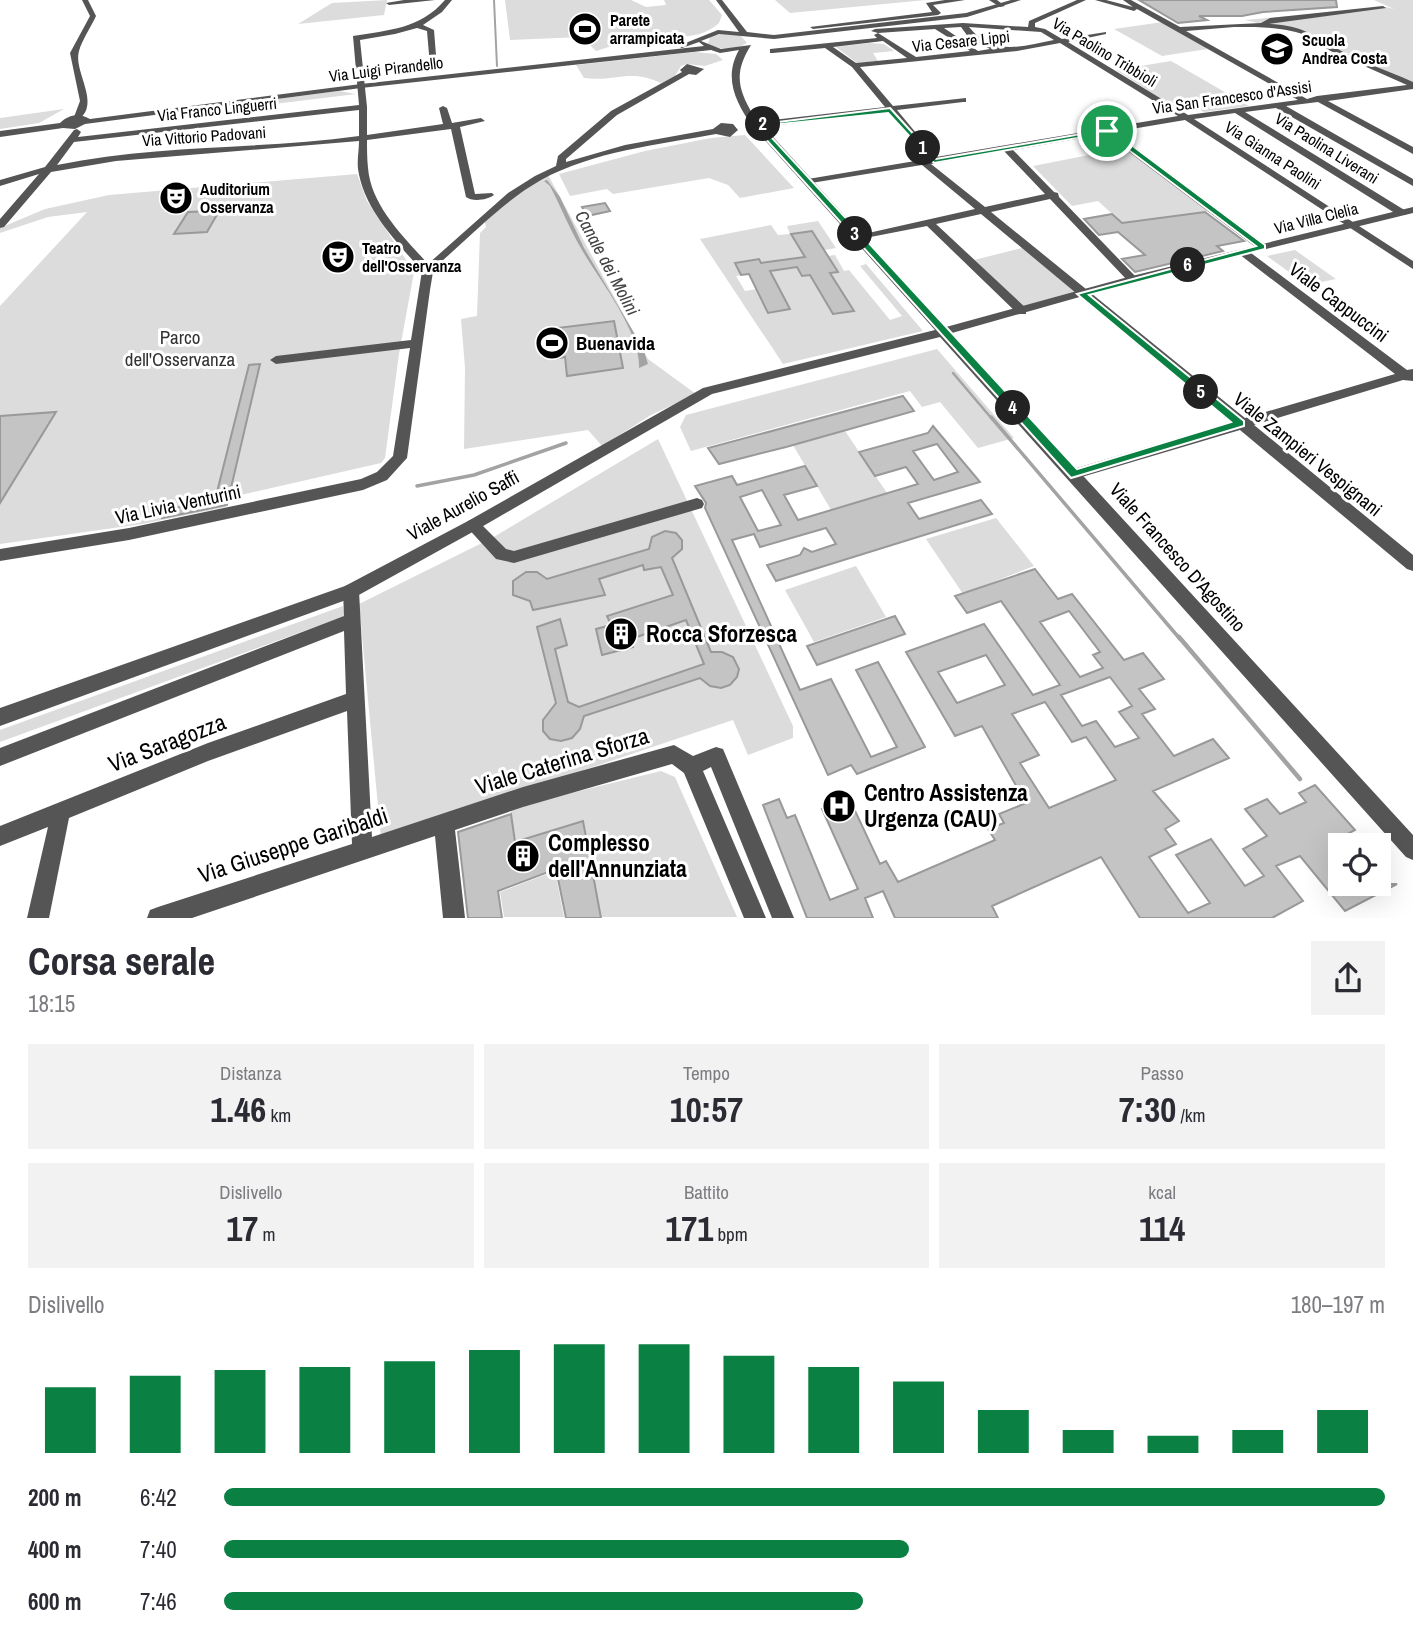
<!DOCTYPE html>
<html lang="it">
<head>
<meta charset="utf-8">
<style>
  :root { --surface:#fff; --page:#f2f2f3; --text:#2b2b33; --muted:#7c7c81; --accent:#0b8043 }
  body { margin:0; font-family:"Archivo Narrow",sans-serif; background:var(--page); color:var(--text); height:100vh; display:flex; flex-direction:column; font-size:26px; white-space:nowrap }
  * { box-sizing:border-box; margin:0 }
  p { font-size:23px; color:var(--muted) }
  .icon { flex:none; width:38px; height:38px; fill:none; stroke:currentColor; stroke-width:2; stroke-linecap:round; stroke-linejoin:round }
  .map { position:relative; height:918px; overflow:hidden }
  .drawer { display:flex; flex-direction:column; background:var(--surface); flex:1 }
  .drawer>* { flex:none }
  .fabs { position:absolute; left:1328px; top:833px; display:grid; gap:14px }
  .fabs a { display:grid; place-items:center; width:63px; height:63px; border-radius:0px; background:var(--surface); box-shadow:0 7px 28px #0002; font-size:35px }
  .pin { position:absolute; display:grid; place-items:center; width:60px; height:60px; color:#fff; margin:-30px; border:4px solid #fff; border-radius:50%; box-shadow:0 2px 7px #0007 }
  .km { position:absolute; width:35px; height:35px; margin:-18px; border-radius:50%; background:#222; color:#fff; font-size:19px; line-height:35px; text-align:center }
  .round { display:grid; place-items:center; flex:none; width:74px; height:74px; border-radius:0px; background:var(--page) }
  .summary { display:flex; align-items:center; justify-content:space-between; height:119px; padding:0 28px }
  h1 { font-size:38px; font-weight:700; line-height:52px }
  .stats { display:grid; grid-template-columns:repeat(3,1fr); gap:10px; height:119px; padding:7px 28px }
  .stats div { display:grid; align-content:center; border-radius:0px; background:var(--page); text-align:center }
  .stats b { font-size:35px; font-weight:700 }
  .stats small { font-size:19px; font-weight:400 }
  .stats p { font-size:19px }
  .chart { height:196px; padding:14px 28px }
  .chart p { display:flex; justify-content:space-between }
  .chart svg { width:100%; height:126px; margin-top:7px; stroke:var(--accent); stroke-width:6 }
  ul { padding:0 28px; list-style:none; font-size:23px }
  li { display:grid; grid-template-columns:112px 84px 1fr; align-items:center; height:52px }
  li i { height:18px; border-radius:9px; background:var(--accent) }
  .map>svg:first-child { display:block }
  .green { fill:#dcdcdc }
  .water { fill:#a3a3a3 }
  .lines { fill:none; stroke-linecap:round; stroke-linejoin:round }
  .stream-far3 { stroke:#a3a3a3; stroke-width:2 }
  .stream-far2 { stroke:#a3a3a3; stroke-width:2.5 }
  .stream-far1 { stroke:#a3a3a3; stroke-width:3.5 }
  .stream { stroke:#a3a3a3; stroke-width:4.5 }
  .building { fill:#c4c4c4; stroke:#999; stroke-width:2; fill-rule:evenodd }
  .minor { fill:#555; fill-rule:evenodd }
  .tertiary { fill:#555; fill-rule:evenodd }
  .route { fill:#0b8043; stroke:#fff; stroke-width:2; fill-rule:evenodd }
  .labels { text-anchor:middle; stroke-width:6; stroke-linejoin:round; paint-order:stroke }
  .far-poi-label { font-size:16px; font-weight:bold; fill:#000; stroke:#fff; text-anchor:start }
  .far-street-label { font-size:16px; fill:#000; stroke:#fff }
  .far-water-label { font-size:18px; font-style:italic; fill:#444; stroke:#fff }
  .street-label { font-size:19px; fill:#000; stroke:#fff }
  .park-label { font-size:19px; fill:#333; stroke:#fff }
  .poi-label { font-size:19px; font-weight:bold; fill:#000; stroke:#fff; text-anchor:start }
  .near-poi-label { font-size:23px; font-weight:bold; fill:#000; stroke:#fff; text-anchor:start }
  .near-street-label { font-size:23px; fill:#000; stroke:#fff }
</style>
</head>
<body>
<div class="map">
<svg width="1413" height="918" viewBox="0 0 1413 918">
  <rect width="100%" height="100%" fill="#fff"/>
  <g class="green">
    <path d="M387,0l-3,15 -86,9 34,-21z"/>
    <path d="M505,0h126l15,7 20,-2 -2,-5h45l13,15 -3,8c-31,28 -76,2 -108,19l7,2 -22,7 -14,-14 -72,3z"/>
    <path d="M775,0h151l-136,13z"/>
    <path d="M1374,0h39v84l-105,-49 -63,-15 141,-13 8,2z"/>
    <path d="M1163,22l45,27 -46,7 -48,-27z"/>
    <path d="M720,34l20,1 7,8c-11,8 -27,7 -39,1l2,-7z"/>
    <path d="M869,43l15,1 10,7 -21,2 5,8 -21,2 -21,-16z"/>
    <path d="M695,52l21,2 7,6 -18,6 -18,-2 -6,2 -6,10 -14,7c-31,-15 -46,-1 -77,-5l-8,-13z"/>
    <path d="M1171,61l78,45 -45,6 -8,-5 -17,3 -63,-40z"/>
    <path d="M339,91l17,3 -154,19 5,-5z"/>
    <path d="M64,109l-25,14 -39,6v-11z"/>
    <path d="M745,135l49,53 -54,10 -12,-13 -19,-7 -96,16 -6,-5 -37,7 -11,-22 86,-23 66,-13z"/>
    <path d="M1125,148l85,63 -88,12 -24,-22 -26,5 -39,-40z"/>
    <path d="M547,173l101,186 48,35 -45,21 -49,31 -14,-16 -124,19 1,-81 -4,-49 16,-3 3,-83 6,-6 -3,-11z"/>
    <path d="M357,174l10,27 47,71 -15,82 -14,104 -4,5 -153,35 -2,9 -84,17 -142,20v-238l87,-94 -39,5 -48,16v-5l45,-19 64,-14z"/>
    <path d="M818,221l18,27 -12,2 -12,-19 -20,3 13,23 -44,6 -2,-4 -23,4 5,12 -5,1 9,15 12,-2 11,23 22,-3 -20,-38 27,-4 5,9 8,-1 23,39 20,-3 -23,-38 -2,-17 7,-1 9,16 5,-1 41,50 12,-4 -42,-50 6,-2 57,67 -140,33 -83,-125 71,-14 7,10 12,-1 -3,-8z"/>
    <path d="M1022,248l53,44 -51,14 -50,-46z"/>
    <path d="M1295,250l41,29 -29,6 -40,-29z"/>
    <path d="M937,349l77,89 -36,10 -38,-46 -18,5 -12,-16 -219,60 -11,-24 6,-12z"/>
    <path d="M845,431l42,62 -56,17 -38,-65z"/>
    <path d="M658,439l135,287v12l-45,17 -15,-35 -352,118 -22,-234 133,-66z"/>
    <path d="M996,518l38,48 -71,28 -37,-55z"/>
    <path d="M856,566l30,51 -72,25 -29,-52z"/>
    <path d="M343,606l2,10 -345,126v-12z"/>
    <path d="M661,771l14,6 62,140h-136l-18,-96 -68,21 -5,-34z"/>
    <path d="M555,871l9,46h-60l-4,-25z"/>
  </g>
  <path class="water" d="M547,180l13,17 24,51 59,100 5,16 -9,4c2,-36 -39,-87 -57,-118 -12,-20 -21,-43 -32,-64l-6,-5z"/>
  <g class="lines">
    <path class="stream-far3" d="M494,0l3,66"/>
    <path class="stream-far2" d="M953,373l39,46"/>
    <g class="stream-far1">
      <path d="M991,417l189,222"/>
      <path d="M417,486l57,-11 92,-32"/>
    </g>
    <path class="stream" d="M1179,637l121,142"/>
  </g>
  <g class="building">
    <path d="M1139,0h197l1,7 -74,5 -21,4h-43l8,4 -29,3z"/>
    <path d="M186,188l4,7 -6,11 -20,1 -3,-7 4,-4 10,-7z"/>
    <path d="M605,203l5,8 -23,5 -5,-9z"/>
    <path d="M222,206l-15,26 -33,2 14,-22 23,-1z"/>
    <path d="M1205,212l39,29 -27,5 6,5 -88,21 -13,-13 23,-4 -27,-23 -19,3 -15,-16 28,-5 10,9z"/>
    <path d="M812,231l26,41 -8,1 24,38 -21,3 -23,-39 -8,1 -5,-9 -27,4 20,38 -22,4 -19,-39 -8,1 -6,-12 24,-4 2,4 44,-6 -14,-23z"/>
    <path d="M614,321l9,47 -56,8 -2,-19 -12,2 -4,-30z"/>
    <path d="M260,364l-33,141 -65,13 -2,-7 55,-11 34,-135z"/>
    <path d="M903,396l11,15 -128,36 -67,17 -11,-16z"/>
    <path d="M56,412l-56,91v-87z"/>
    <path d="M933,426l47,56 -72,21 11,16 62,-19 11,14 -216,67 -9,-16 33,-10 4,-7 8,4 24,-8 -10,-16 -66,19 -6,-13 -22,6 68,150 31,-11 40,78 26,-10 -41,-77 22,-8 47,85 -68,27 -6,-9 -23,10 -123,-267 1,-5 -11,-17 37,-10 5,9 68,-19 12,20 -33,9 14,25 120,-36 -12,-17 -31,9 -16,-24 69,-19zM937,444l21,28 -24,8 -21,-29zM762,490l19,35 -23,6 -18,-34z"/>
    <path d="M665,531l11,2 6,7v9l-10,9 39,94h11l11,5 6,12 -2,8 -7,8 -9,3 -11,-2 -10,-8 -116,38 -4,13 -8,9 -11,3 -11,-2 -7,-8v-11l13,-17 -19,-76 23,-8 7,26 -12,4 13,53 11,5 125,-43 -18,-44 -55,19 2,8 -31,8 -6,-26 15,-4 -4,-9 66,-21 -12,-28 -17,3 -1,-5 -44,14 6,16 -72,15 -3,-9 -17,-6v-14l13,-9h11l10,7 102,-30 3,-12z"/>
    <path d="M1035,569l23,30 14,-5 52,66 19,-7 21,26 -25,10 16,20 -13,5 32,42 39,-17 16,19 -76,33 26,30 -14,8 11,15 -27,13 39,56 22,-10 -34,-48 35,-16 34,47 19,-10 -21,-27 24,-13 -22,-27 22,-10 13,15 26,-12 -7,-9 16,-8 40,45 -19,10 4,5v39h57l-52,27 -45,-55 -24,10 27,35 -31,17h-132l-39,-61 -109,49 6,12h-103l-12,-27 -18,7 8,20h-66l-44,-113 16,-6 8,19 8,-3 35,85 28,-11 -36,-80 27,-11 31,66 6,-3 12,21 97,-42 -7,-11 16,-6 -5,-9 27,-11 -44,-77 -27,10 -49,-84 78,-28 49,71 27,-10 -59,-84 -34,12 -12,-17zM1069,611l31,41 -7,3 10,13 -23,9 -40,-55zM986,655l19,30 -48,18 -19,-31zM1110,677l22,29 -13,6 20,26 -24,9 -19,-26 -14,5 -21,-31zM1045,702l27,40 14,-5 30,43 -67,28 -29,-45 19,-8 -27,-41z"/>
    <path d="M895,616l10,18 -88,31 -10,-19z"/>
    <path d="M511,814l4,28 68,-21 18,97h-35l-10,-49 -58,22 4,27h-34l-10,-86z"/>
  </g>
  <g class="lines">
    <g class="minor">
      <path d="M82,0h6l8,16c-5,11 -14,24 -17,35 -6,21 23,53 -1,69l-4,-3 6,-16 -10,-48 20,-37z"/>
      <path d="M404,0h31l-46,5 -3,-2z"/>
      <path d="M445,0h7l-10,12 -19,13 11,5 3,38 -7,-2 -3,-35 -10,-3 -22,6 -35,6 7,67v28l76,-11 -4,-16 4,-2 4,2 5,15 29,-5 4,3 -25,6 15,67 17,-1 2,2c-6,5 -22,7 -28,2l-15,-68 -84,11c0,9 0,19 1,28 3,38 36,69 60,96l80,-71 27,-17 21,-10 2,-10 53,-45 71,-39 -2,-2 7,-6 17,5 -8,6 -7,-1 -72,41 -51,44v3l59,-17 88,-16 8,-6 12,1 5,6 -8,7 -14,-3c-59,11 -122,17 -175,46 -37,21 -67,53 -99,81l-9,11 -3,18 -23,168 -20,22 -24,10 -234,50 -129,21v-12l129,-21 232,-49 16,-7 16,-16 17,-108 -134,16 -6,-4 6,-4 135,-16 11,-69c-25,-29 -58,-61 -64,-102 -1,-9 1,-19 1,-28l-243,20 -65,11 -47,55 -4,1v-9l39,-45 -39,12v-6l45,-13 29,-37 3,-1 4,3 -3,5 281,-32 -6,-69c36,-6 67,-7 92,-36zM359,110v26c-101,14 -203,8 -302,29l17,-23z"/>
      <path d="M945,0h20l-32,5 8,8 -3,2 -125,14 -3,-2 122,-15 -6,-9z"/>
      <path d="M989,0h8l8,6 -5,1z"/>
      <path d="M1077,0h9l-51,23v4l10,2 17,10 44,-7v2l-38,8 120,73 110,-15 -161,-91 -3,2 -39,-11h11l27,7 -10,-7h8l49,27 81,-4 9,-5 113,-12 3,2 -117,16c27,1 40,8 62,21 25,15 55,25 82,37v7l-85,12 85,46v7l-95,-52 -32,4 127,73v7l-137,-78 -31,4 161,99v4h-8l-163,-102 -41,6 219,142v8l-228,-149 -71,12 152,113v4h-8l-153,-115 -92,16 41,42 4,1 1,4 77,80v4h-8l-78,-82 -59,13 254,206 150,-44 -156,-120v-4h8l160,120 6,-1v12l-10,-1 -149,45 159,130v16l-6,-2 -167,-139 -165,49 -5,-1 -2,-4 2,-4 161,-48 -250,-208 -45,10 90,84v6h-8l-91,-88 -72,14v-4l120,-27 -53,-44 -117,19 -2,-2 5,-3 119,-20 -38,-48 -133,17 -4,-3 4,-3 129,-15 -33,-40 -27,-19 -52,5h-3v-4l107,-11 -3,-3 4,-2 -7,-2 4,-2 88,-6 65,4 1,-6zM961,27l8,11 21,11 -12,2 -34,-23zM969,27l72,5 13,8c-32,6 -61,17 -85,-13zM1234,27c20,0 74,-1 83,18l90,40 -90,11 -10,3 -121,-68zM935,29l35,22 -54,6 -38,-24zM883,41l24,17 -51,5 -23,-16zM1060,43l118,73 -242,41 -39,-47 66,-8h3v-4l-73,8 -33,-39 157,-16zM1004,151l41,43 -60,13 -54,-43z"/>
      <path d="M697,498l5,2 2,4 -2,4 -188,55 -18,-4 -31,-34 3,-4 5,-2 5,2 28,28 8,2z"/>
      <path d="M351,584l6,2 2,5 13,246 151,-50 151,-42 19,11 23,-9 7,2 71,169h-22l-61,-151 -8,4 63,147h-22l-60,-145 -12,-9 -149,43 -68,23 10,88h-22l-8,-82 -243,82h-45l3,-8 8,-3 194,-63 -5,-133 -139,50 -139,57 -20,100h-22l21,-91 -48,19v-20l208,-83 138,-49 -2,-63 -344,135v-18l344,-132 -1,-25 2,-5z"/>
    </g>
    <path class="tertiary" d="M716,0h6l25,32 27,3 192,-22 45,-13h10l-54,17 -193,22 -55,-5 -18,7 20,8 30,-4c-16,26 -15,42 3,71l192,211 182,-50 285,-70v6l-277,68 -184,52 461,502v25l-7,-3 -466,-520 -228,57 -234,135 -121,67 -357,130v-18l345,-122 123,-65 235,-133 232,-58 -182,-203c-17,-24 -30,-49 -14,-77l-19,3 -9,-3 -350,38 -276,36 -10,5 -12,-1 -63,9v-6l60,-8c9,-9 20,-10 30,-4l271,-35 343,-38 -5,-4 -17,6 -4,-2 40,-16 21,2z"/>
  </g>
  <path class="route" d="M890,108l46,51 174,-30 155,116v4l-176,46 155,126v5l-173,52 -318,-353zM888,113l46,50 172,-30 150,113 -179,48 154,128 -154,47 -316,-343z"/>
  <defs>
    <symbol id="stadium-disc" viewBox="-11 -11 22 22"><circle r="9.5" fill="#000" stroke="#fff"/><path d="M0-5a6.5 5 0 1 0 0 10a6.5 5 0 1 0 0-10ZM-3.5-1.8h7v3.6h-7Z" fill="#fff"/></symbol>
    <symbol id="school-disc" viewBox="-11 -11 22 22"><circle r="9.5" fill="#000" stroke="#fff"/><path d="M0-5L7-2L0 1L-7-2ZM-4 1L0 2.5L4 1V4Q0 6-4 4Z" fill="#fff"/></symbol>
    <symbol id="theatre-disc" viewBox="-11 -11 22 22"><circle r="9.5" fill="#000" stroke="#fff"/><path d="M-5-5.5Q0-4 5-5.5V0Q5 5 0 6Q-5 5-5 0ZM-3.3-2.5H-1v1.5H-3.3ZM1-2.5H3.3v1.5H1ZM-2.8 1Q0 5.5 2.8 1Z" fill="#fff"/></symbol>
    <symbol id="building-disc" viewBox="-11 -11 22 22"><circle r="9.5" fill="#000" stroke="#fff"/><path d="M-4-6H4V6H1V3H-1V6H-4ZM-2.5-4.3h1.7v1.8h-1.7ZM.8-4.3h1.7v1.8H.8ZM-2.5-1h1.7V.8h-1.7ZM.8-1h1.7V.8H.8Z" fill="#fff"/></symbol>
    <symbol id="hospital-disc" viewBox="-11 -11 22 22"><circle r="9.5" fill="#000" stroke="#fff"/><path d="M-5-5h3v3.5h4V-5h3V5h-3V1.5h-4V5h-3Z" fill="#fff"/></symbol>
  </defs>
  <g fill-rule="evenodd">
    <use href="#stadium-disc" x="566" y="10" width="38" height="38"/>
    <use href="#school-disc" x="1258" y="30" width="38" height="38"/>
    <use href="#theatre-disc" x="157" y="179" width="38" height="38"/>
    <use href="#theatre-disc" x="319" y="238" width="38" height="38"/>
    <use href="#stadium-disc" x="533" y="324" width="38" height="38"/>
    <use href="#building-disc" x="602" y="615" width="38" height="38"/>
    <use href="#hospital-disc" x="820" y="787" width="38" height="38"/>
    <use href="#building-disc" x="504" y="837" width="38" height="38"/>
  </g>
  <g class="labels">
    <g class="far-poi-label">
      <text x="610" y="26">Parete<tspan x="610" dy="18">arrampicata</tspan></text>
      <text x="1302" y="46">Scuola<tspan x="1302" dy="18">Andrea Costa</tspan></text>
      <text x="200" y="195">Auditorium<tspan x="200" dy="18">Osservanza</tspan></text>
      <text x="362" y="254">Teatro<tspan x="362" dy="18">dell'Osservanza</tspan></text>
    </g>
    <g class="far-street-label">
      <text transform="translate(961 41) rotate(-6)" y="6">Via Cesare Lippi</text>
      <text transform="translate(1105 52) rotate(31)" y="6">Via Paolino Tribbioli</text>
      <text transform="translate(386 69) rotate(-7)" y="6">Via Luigi Pirandello</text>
      <text transform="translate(1232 97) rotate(-8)" y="6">Via San Francesco d'Assisi</text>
      <text transform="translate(217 109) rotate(-6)" y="6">Via Franco Linguerri</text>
      <text transform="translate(204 136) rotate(-4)" y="6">Via Vittorio Padovani</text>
      <text transform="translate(1327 148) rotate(32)" y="6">Via Paolina Liverani</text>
      <text transform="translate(1273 155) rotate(33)" y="6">Via Gianna Paolini</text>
      <text transform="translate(1316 218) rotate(-14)" y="6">Via Villa Clelia</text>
    </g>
    <g class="far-water-label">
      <text transform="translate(607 263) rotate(62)" y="6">Canale dei Molini</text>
    </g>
    <g class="street-label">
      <text transform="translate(1339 302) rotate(37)" y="7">Viale Cappuccini</text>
      <text transform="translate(1308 454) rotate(39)" y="7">Viale Zampieri Vespignani</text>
      <text transform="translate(178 504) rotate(-12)" y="7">Via Livia Venturini</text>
      <text transform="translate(463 505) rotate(-29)" y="7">Viale Aurelio Saffi</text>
      <text transform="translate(1178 557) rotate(48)" y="7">Viale Francesco D'Agostino</text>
    </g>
    <g class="park-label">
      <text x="180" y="344">Parco<tspan x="180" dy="22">dell'Osservanza</tspan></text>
    </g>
    <g class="poi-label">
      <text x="576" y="350">Buenavida</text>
    </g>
    <g class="near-poi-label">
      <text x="646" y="642">Rocca Sforzesca</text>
      <text x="864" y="801">Centro Assistenza<tspan x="864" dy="26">Urgenza (CAU)</tspan></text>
      <text x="548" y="851">Complesso<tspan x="548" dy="26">dell'Annunziata</tspan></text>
    </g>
    <g class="near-street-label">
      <text transform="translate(167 743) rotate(-21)" y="8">Via Saragozza</text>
      <text transform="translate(562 761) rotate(-17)" y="8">Viale Caterina Sforza</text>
      <text transform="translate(293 845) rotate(-18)" y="8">Via Giuseppe Garibaldi</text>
    </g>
  </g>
</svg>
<div class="fabs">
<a><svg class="icon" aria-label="locate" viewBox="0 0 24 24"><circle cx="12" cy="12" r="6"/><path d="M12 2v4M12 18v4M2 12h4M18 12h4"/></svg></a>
</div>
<div class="pin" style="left:1107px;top:131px;background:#1e9e55"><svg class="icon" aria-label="arrive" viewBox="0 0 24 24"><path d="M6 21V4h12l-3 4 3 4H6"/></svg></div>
<b class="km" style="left:923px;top:148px">1</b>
<b class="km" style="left:763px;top:124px">2</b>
<b class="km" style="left:855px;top:234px">3</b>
<b class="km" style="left:1013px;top:408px">4</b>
<b class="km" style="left:1201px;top:392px">5</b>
<b class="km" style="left:1188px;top:265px">6</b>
</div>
<section class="drawer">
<div class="summary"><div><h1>Corsa serale</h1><p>18:15</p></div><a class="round"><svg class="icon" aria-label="share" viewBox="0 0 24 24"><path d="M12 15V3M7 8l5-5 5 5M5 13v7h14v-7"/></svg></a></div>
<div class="stats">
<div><p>Distanza</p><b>1.46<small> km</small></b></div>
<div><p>Tempo</p><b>10:57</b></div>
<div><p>Passo</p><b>7:30<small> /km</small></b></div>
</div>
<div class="stats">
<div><p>Dislivello</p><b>17<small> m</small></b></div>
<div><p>Battito</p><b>171<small> bpm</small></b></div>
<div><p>kcal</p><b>114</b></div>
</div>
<div class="chart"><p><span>Dislivello</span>180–197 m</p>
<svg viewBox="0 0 160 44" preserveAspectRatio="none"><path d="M5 44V21M15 44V17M25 44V15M35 44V14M45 44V12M55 44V8M65 44V6M75 44V6M85 44V10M95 44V14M105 44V19M115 44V29M125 44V36M135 44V38M145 44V36M155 44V29"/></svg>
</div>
<ul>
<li><b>200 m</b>6:42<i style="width:100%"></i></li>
<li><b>400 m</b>7:40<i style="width:59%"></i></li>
<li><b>600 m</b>7:46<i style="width:55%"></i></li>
</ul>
</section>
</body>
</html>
